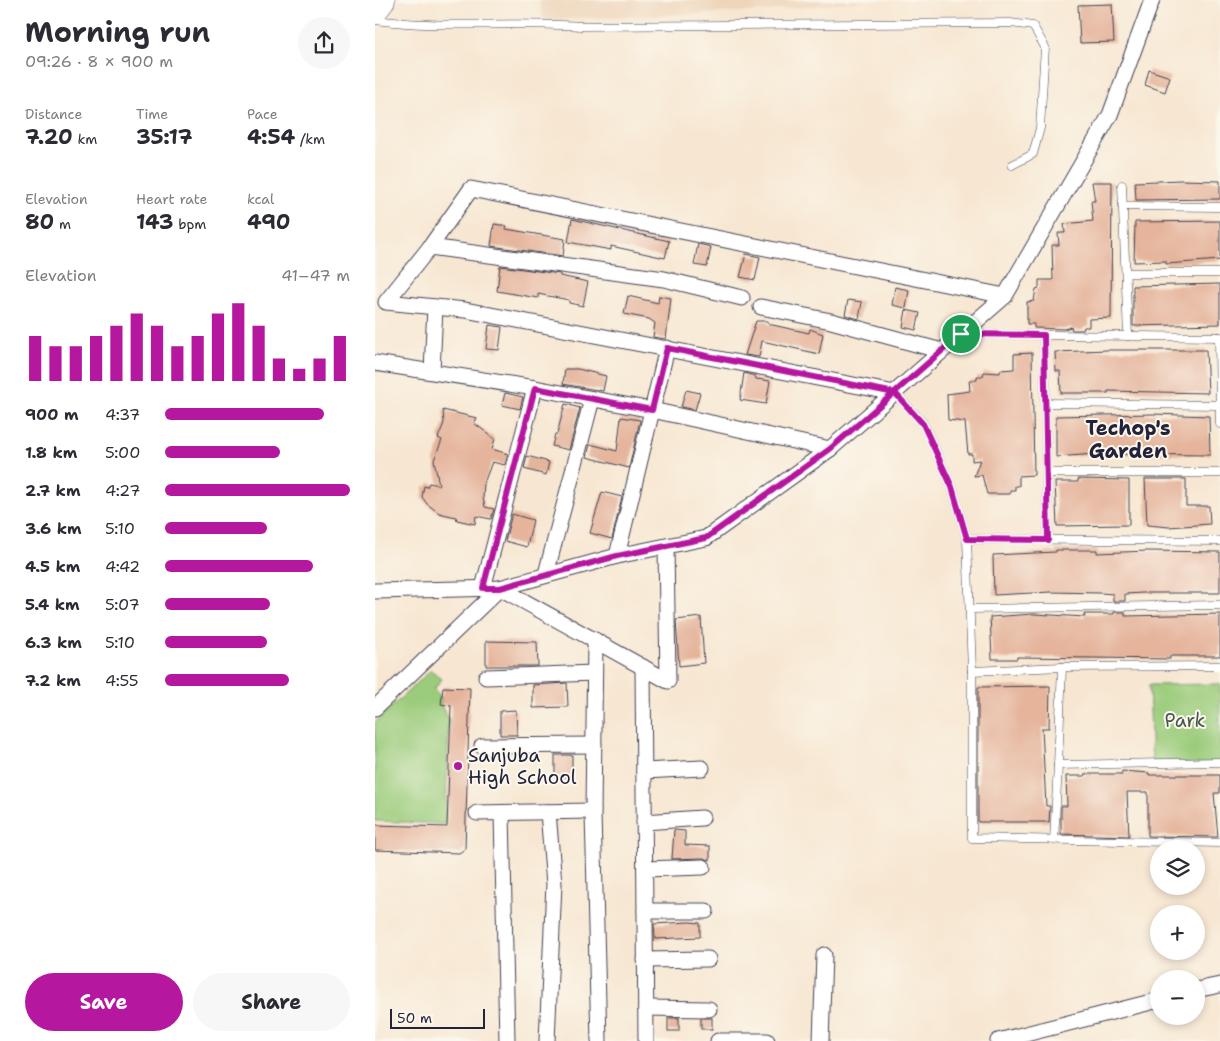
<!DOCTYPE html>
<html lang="en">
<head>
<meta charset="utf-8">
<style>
  :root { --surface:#fff; --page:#f7f7f7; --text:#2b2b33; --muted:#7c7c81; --accent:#b5179e }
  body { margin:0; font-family:"Shantell Sans",sans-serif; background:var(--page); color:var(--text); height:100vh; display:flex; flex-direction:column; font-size:19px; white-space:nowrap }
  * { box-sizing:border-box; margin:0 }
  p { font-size:16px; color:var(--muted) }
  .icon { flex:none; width:28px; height:28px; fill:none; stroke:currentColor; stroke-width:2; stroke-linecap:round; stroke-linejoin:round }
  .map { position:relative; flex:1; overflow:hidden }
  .details { display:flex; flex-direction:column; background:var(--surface); width:375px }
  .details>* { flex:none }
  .tools { position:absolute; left:775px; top:840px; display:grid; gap:10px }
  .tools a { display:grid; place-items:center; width:55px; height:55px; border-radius:50%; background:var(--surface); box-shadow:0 2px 8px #0003; font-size:25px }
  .scale { position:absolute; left:15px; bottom:12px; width:95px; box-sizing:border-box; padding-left:5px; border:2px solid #22223b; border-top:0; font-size:14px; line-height:18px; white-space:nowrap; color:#22223b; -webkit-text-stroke:4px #fbf7ec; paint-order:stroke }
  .pin { position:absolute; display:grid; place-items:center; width:42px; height:42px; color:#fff; margin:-21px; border:2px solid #fff; border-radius:50%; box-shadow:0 1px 5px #0007 }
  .round { display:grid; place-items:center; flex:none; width:52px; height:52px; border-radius:26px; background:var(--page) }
  .overview { display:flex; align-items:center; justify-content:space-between; height:85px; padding:0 25px }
  h1 { font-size:28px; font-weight:700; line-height:38px }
  .stats { display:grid; grid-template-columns:repeat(3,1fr); gap:8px; height:85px; padding:5px 25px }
  .stats div { display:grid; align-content:center }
  .stats b { font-size:21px; font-weight:700 }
  .stats small { font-size:14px; font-weight:400 }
  .stats p { font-size:14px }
  .chart { height:140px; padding:10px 25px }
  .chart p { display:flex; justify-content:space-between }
  .chart svg { width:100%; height:90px; margin-top:5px; stroke:var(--accent); stroke-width:6 }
  .cta { display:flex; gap:10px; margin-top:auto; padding:10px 25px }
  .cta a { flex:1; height:58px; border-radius:30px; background:var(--accent); color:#fff; font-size:20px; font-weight:700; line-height:58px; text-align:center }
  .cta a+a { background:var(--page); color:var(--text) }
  ul { padding:0 25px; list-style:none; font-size:16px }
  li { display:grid; grid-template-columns:80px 60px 1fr; align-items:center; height:38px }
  li i { height:12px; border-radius:6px; background:var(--accent) }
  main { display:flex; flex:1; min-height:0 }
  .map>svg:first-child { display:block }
  .built { fill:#efd6bb }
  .green { fill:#9bcc7c; stroke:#5e775c }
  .building { fill:#e5b49b }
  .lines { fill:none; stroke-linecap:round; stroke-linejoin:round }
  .lane-casing { stroke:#424052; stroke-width:9 }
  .street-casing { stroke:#424052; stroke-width:17 }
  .highway-casing { stroke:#424052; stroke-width:29 }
  .lane { stroke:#fff; stroke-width:8 }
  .street { stroke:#fff; stroke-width:15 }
  .highway { stroke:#fff; stroke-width:28 }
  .route-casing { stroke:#fff; stroke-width:10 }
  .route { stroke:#b5179e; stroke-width:6 }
  .poi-dot { fill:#b5179e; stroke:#fbf7ec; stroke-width:2 }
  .labels { text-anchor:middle; stroke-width:4; stroke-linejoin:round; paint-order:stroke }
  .park-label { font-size:19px; fill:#46554e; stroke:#fbf7ec }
  .poi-label { font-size:19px; fill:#22223b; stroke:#fbf7ec; text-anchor:start }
  .neighbourhood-label { font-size:20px; font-weight:bold; fill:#22223b; stroke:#fbf7ec }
</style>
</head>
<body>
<main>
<section class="details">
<div class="overview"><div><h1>Morning run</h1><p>09:26 · 8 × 900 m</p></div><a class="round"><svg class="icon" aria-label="share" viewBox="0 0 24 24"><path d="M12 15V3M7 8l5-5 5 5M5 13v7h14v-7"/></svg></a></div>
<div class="stats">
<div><p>Distance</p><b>7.20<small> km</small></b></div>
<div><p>Time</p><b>35:17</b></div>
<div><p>Pace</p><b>4:54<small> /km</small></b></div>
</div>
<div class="stats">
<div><p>Elevation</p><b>80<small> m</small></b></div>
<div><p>Heart rate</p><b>143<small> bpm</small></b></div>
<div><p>kcal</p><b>490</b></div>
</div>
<div class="chart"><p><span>Elevation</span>41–47 m</p>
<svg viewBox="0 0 160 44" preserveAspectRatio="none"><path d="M5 44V22M15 44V27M25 44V27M35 44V22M45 44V17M55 44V11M65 44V17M75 44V27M85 44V22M95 44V11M105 44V6M115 44V17M125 44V33M135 44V38M145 44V33M155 44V22"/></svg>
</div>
<ul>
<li><b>900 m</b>4:37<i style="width:86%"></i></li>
<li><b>1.8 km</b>5:00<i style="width:62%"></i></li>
<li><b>2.7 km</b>4:27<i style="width:100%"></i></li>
<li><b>3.6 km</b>5:10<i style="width:55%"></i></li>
<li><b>4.5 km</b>4:42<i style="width:80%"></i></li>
<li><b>5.4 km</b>5:07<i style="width:57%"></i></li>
<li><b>6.3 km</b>5:10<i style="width:55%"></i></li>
<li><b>7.2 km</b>4:55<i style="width:67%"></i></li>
</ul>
<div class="cta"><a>Save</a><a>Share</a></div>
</section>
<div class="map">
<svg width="845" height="1041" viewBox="0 0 845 1041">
  <rect width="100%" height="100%" fill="#fbf7ec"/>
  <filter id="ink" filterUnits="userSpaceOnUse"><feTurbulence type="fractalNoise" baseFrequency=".02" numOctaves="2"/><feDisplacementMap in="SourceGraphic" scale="10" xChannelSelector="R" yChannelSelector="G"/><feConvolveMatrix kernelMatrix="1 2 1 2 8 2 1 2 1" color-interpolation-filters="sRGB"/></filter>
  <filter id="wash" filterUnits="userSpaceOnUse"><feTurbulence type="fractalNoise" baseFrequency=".0096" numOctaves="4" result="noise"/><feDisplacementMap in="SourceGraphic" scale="20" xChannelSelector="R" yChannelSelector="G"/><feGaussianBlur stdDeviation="1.12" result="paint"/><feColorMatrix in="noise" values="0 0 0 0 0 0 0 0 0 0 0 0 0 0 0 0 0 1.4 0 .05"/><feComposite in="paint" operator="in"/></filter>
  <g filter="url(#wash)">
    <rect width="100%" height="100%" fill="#f7e7d2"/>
    <path class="built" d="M164,0h336l-108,11 -224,9z"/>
    <g class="green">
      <path d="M56,670l11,9 -8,10 7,8v9l8,13 -4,105 -70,-3v-99z"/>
      <path d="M845,684v79l-68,2 -3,-80z"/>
    </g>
    <g id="blocks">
      <g class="building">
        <path d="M737,4l2,38 -34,1 -2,-38z"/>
        <path d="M774,70l21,7 -5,15 -20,-7z"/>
        <path d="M805,180l40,1v18l-84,1 -1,-18z"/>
        <path d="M717,182h20l-1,136 -22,1v8h-5l-1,3h-11l-1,-3 -7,2 -30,-1v-4h-7v-22l7,-1 2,-12 3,-1v-8h14l-1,-35h7l-1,-12h7l-1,-9 29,-3 -2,-20h4z"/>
        <path d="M197,219l97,22 -4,17 -54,-12v4l-43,-8z"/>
        <path d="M845,221v39l-54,4v-3l-32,1 1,-40z"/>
        <path d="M119,224l13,2 -1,3 59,10 -2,17 -72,-10z"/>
        <path d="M323,244l13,3 -4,20 -13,-2z"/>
        <path d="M371,254l14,3 -5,23 -15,-3z"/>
        <path d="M125,266l60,8v2l28,6 -5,24 -14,-3v-3l-31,-6v4l-41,-7z"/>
        <path d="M845,284v40l-87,2v-40z"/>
        <path d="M520,287l14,3 -3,18 -14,-3z"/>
        <path d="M253,296l30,7 1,-7 12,2 -5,41 -13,-2 2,-14 -6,-4 -25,-5z"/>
        <path d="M473,300l14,2 -3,17 -14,-4z"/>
        <path d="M531,310l14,3 -4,17 -13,-3z"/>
        <path d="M381,321h12v3l41,9 1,-4 13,5 -4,20 -57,-13 -3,16 -14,-2z"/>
        <path d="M114,325l13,2 -3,23 -13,-1z"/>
        <path d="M732,350h99l2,43 -100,-2v2h-47l-1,-22h-4l-1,-19z"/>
        <path d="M657,353l2,122 -15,1v10h-4v4h-5v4h-23l-5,-19 -8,1 6,-16 -8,1v-7h-4l-3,-32 -17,-2 -1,-26 23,-3 -1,-11h8v-4h6l1,-4 16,1v-3l14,-1v-15z"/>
        <path d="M190,369h13l28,7 -3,15 -40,-7z"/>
        <path d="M369,373l11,3 1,3 14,2 -4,23 -26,-4z"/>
        <path d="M311,390l14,3 -5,17 -14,-3z"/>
        <path d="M130,393l18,4 -3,12 -18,-4z"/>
        <path d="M190,404l15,4 -11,42 -17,-4 3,-12h2z"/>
        <path d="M68,410l34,8 -3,5 21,16 -3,10 16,5 -3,11 -13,-3 -8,21 -1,15 2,9 9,2 -3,10 -15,-3 -1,8 -18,-4 -1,-3 -17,-4 -12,-9 -5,-7 2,-11 3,1 2,-4 10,2 -5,-25 8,-20 -4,-2 6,-15z"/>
        <path d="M778,414l56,2 1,39 -115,-1 -39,3v-41z"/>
        <path d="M246,417l19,3 -11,48 -42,-11 3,-13 27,7z"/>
        <path d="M152,456l22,6 -3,13 -22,-6z"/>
        <path d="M703,479l51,1v45l-72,1 -2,-44h23z"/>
        <path d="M770,479h41v27h23l1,18 -41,3 -22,-2z"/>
        <path d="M227,492l20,5 -10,42 -22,-6z"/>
        <path d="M137,514l21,6 -6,27 -22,-6z"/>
        <path d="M681,550h41v3l51,-2 72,1v41h-77l-18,1v7h-12v-7l-12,-1 -50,-1 -57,3 -1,-40 63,-3z"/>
        <path d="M739,612h11v4l95,-2v42h-50v3l-153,-2v2h-25l-2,-42 44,-3 51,3 -1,-3h30z"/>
        <path d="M326,617l3,46 -25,3 -3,-46z"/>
        <path d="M111,641l51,1 1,24h-52z"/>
        <path d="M192,683l1,24 -35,1v-23z"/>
        <path d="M675,686l-1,42h-7l4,78h4l-1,16h-71v-135z"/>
        <path d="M68,687l27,1 -5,161 -6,4 -84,-3v-25l72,2 4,-121 -10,-2z"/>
        <path d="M141,710l1,25h-17v-24z"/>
        <rect x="180" y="755" width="17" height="22"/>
        <path d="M747,771l27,2v2h71v18h-6l4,44 -70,-1v-44h-21l2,44 -68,-2v-28h6l-1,-30h19v-2h37z"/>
        <path d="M299,830l11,1v14l25,1v14l-7,-2 -31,1z"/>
        <path d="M314,922l11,1v14l-45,2 -1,-15z"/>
        <rect x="293" y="1018" width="11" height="13"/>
        <rect x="326" y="1018" width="11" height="11"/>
      </g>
    </g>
  </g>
  <g filter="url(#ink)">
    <use href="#blocks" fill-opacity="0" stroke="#424052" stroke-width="1"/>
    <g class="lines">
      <defs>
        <g id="lane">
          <path d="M0,20c68,9 137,1 205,6l430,-3 23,3 12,21 -5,81 -7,26 -21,11"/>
          <path d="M747,185l6,151"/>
          <path d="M749,206l96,1"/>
          <path d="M751,273h94"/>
          <path d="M588,334l257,3"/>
          <path d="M669,335l4,205"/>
          <path d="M844,337l1,87"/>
          <path d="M520,393l28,30 29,64 15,52 5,132 90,-4 158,-1"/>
          <path d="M671,403l174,2"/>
          <path d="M672,473h173"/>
          <path d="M592,539l253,2"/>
          <path d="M595,609l250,-4"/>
          <path d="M687,667l-4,98 162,-3"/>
          <path d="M597,671v167l248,5"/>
          <path d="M679,840l4,-75"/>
        </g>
        <g id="street">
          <path d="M55,247l41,-58 534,107"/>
          <path d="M367,298l-78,-19 -234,-32 -44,55 79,8 430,83"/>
          <path d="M386,307l70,14 111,30"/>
          <path d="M0,363l160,25 117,22 178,39"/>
          <path d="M57,371l3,-64"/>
          <path d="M242,556l50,-208"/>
          <path d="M171,574l46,-175"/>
          <path d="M108,588l52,-200"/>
          <path d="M125,588l168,93 -2,-135"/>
          <path d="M0,591l125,-3 117,-32 89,-18 124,-89 175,-153 105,-181 42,-115"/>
          <path d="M220,640l-2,174 6,227"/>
          <path d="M268,667l3,374"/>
          <path d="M111,677l108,-4"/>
          <path d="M0,708l125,-120"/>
          <path d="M107,746l112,-1"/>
          <path d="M269,771l58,-3"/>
          <path d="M102,813l116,-2"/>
          <path d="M127,813l5,228"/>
          <path d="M269,822l58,-4"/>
          <path d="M270,869l58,-2"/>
          <path d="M270,911h61"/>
          <path d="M270,960l63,-1"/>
          <path d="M821,990l24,-5"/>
          <path d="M271,1008l63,1"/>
          <path d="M172,1041l7,-157 -6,-72"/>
          <path d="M343,1041h49"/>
          <path d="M446,1041l3,-86"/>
          <path d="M623,1041l161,-41"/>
        </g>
        <path id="highway" d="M0,8l6,-8"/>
      </defs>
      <use href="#lane" class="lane-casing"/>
      <use href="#street" class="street-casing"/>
      <use href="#highway" class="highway-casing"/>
      <use href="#lane" class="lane"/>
      <use href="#street" class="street"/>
      <use href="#highway" class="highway"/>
    </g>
  </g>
  <g class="lines" filter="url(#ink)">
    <defs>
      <path id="route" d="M586,334l-131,115 -124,89 -89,18 -117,32h-17l52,-200 117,22 15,-62 228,45 28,31 29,63 15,52 81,1 -4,-205 -83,-1"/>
    </defs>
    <use href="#route" class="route-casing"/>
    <use href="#route" class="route"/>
  </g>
  <circle class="poi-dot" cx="83" cy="766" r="5"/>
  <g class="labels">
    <g class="park-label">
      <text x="810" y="727">Park</text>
    </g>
    <g class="poi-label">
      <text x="93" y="762">Sanjuba<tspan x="93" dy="22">High School</tspan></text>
    </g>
    <g class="neighbourhood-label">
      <text x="753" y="435">Techop's<tspan x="753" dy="23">Garden</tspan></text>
    </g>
  </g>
</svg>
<div class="tools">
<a><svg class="icon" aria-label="layers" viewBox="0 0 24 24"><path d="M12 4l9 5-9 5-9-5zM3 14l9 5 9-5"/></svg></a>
<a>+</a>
<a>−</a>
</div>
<div class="scale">50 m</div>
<div class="pin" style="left:586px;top:334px;background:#1e9e55"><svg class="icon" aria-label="arrive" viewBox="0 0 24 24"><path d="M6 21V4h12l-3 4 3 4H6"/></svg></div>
</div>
</main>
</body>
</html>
